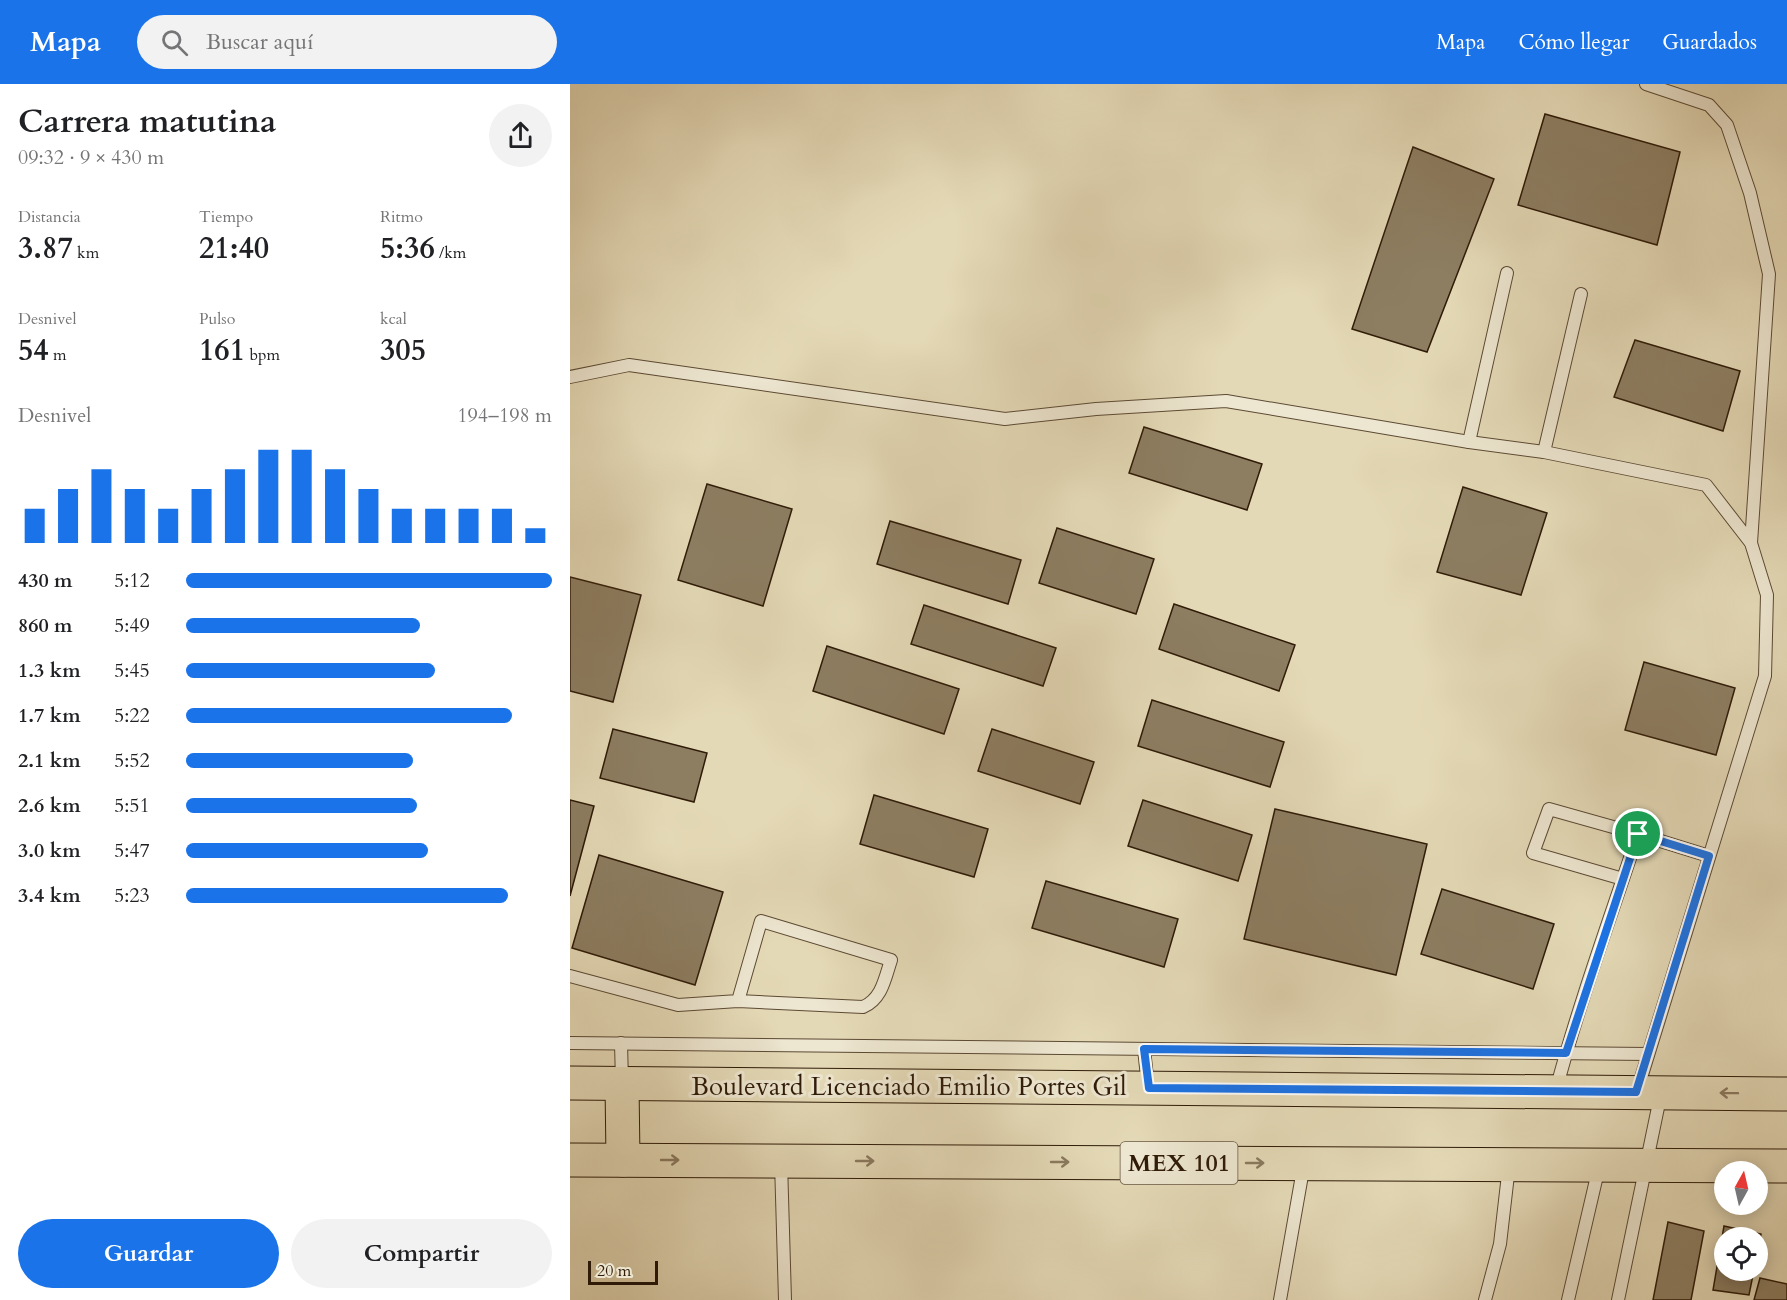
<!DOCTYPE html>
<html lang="es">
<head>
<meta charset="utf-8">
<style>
  :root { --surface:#fff; --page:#f2f2f2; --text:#202124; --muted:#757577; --accent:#1a73e8 }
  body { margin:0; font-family:Cardo,serif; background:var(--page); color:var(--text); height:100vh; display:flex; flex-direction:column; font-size:22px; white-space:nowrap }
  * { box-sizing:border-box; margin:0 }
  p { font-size:20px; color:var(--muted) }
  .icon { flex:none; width:33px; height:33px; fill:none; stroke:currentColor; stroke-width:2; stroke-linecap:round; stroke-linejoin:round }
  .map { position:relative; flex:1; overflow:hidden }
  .panel { display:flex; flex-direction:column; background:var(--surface); width:570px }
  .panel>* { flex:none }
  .needle { width:39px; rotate:8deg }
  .buttons { position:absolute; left:1144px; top:1077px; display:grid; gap:12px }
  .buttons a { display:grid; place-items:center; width:54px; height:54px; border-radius:50%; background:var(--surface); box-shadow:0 3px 15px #0003; font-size:30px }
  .scale { position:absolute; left:18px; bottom:15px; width:70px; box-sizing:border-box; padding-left:6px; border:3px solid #2f1b08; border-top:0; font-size:16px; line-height:21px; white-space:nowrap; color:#2f1b08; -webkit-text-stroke:4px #ede6d0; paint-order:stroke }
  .pin { position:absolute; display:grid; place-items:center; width:51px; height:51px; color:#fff; margin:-26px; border:3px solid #fff; border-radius:50%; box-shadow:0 2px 6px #0007 }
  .round { display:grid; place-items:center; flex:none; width:63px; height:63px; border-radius:32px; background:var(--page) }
  .head { display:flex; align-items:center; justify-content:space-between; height:102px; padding:0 18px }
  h1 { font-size:33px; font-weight:600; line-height:45px }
  .metrics { display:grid; grid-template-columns:repeat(3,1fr); gap:9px; height:102px; padding:6px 18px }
  .metrics div { display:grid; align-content:center }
  .metrics b { font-size:30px; font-weight:600 }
  .metrics small { font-size:16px; font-weight:400 }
  .metrics p { font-size:16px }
  .chart { height:168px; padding:12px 18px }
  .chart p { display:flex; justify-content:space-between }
  .chart svg { width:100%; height:108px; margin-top:6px; stroke:var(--accent); stroke-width:6 }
  .button { display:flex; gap:12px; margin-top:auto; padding:12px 18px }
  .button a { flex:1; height:69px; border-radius:36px; background:var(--accent); color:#fff; font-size:24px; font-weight:600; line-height:69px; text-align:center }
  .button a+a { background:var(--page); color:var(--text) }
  ul { padding:0 18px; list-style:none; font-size:20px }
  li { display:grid; grid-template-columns:96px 72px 1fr; align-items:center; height:45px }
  li i { height:15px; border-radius:8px; background:var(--accent) }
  header { display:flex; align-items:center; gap:36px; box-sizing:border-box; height:84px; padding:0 30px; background:var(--accent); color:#fff }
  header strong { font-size:28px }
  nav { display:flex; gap:33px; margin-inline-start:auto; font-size:21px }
  .search { width:420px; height:54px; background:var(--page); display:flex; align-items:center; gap:15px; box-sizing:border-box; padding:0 21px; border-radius:33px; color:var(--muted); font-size:22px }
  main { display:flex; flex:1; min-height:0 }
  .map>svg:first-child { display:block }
  .building { fill:#8d7e62; stroke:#2f1b08; stroke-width:1.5 }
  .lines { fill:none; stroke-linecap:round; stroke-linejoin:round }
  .lane-casing { stroke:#5c4a34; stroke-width:14 }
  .primary-casing { stroke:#2f1b08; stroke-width:35 }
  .lane { stroke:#ede6d0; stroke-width:12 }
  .primary { stroke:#e4d9b6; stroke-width:33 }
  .oneway { stroke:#8a7a5f }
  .route-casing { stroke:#fff; stroke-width:12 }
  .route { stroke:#1a73e8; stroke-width:8 }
  .labels { text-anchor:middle; stroke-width:6; stroke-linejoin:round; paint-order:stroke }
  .shield { fill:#ede6d0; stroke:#685844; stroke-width:1.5 }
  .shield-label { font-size:24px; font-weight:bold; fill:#2f1b08 }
  .street-label { font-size:26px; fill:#2f1b08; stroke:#ede6d0 }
</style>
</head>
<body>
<header>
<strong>Mapa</strong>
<div class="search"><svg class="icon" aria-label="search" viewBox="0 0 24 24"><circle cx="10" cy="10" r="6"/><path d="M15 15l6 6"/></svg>Buscar aquí</div>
<nav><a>Mapa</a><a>Cómo llegar</a><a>Guardados</a></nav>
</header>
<main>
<section class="panel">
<div class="head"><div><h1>Carrera matutina</h1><p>09:32 · 9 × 430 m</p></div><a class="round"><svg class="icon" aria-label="share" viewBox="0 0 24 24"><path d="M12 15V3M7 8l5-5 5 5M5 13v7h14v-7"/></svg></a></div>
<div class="metrics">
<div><p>Distancia</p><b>3.87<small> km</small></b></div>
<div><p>Tiempo</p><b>21:40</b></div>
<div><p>Ritmo</p><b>5:36<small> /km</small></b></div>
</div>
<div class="metrics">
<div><p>Desnivel</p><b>54<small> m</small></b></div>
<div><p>Pulso</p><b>161<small> bpm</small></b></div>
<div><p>kcal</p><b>305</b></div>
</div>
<div class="chart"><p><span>Desnivel</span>194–198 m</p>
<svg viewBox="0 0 160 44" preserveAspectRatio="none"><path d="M5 44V30M15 44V22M25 44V14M35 44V22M45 44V30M55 44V22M65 44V14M75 44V6M85 44V6M95 44V14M105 44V22M115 44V30M125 44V30M135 44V30M145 44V30M155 44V38"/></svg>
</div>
<ul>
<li><b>430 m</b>5:12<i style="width:100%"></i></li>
<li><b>860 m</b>5:49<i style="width:64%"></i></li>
<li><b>1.3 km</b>5:45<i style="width:68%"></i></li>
<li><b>1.7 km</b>5:22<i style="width:89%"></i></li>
<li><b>2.1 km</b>5:52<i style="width:62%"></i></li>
<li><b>2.6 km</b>5:51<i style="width:63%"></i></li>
<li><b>3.0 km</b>5:47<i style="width:66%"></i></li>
<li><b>3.4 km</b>5:23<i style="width:88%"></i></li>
</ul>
<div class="button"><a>Guardar</a><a>Compartir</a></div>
</section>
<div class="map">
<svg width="1217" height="1216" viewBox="0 0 1217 1216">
  <rect width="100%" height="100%" fill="#e4d9b6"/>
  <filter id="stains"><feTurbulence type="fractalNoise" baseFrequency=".00333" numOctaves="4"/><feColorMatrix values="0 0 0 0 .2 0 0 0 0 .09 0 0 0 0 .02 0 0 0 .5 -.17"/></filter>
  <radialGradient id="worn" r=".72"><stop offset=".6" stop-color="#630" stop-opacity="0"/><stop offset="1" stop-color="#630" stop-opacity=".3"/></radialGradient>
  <g class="building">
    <path d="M975,30l135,38 -23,93 -139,-40z"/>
    <path d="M843,63l81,32 -67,173 -75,-23z"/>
    <path d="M1065,256l105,31 -17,60 -109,-34z"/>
    <path d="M574,343l118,37 -15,46 -118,-37z"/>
    <path d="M137,400l85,25 -29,97 -85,-26z"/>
    <path d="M893,403l84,26 -26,82 -84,-23z"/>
    <path d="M320,437l131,39 -13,44 -131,-40z"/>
    <path d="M487,444l97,31 -18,55 -97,-31z"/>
    <path d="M0,493l71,18 -28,107 -43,-11z"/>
    <path d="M604,520l121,41 -16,46 -120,-42z"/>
    <path d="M354,521l132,43 -13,38 -132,-42z"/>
    <path d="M257,562l132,43 -15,45 -131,-43z"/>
    <path d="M1074,578l91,26 -19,67 -91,-25z"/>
    <path d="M582,616l132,42 -14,45 -132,-41z"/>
    <path d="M43,645l94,24 -13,49 -94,-24z"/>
    <path d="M422,645l102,33 -14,42 -102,-33z"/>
    <path d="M304,711l114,34 -14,48 -114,-33z"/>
    <path d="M0,716l24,6 -24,90z"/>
    <path d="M573,716l109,35 -14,46 -110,-35z"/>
    <path d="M705,725l152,35 -31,131 -152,-36z"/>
    <path d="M29,771l124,37 -28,93 -123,-37z"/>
    <path d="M476,797l132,38 -14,48 -132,-39z"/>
    <path d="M872,805l112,35 -21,65 -112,-35z"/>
    <path d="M1098,1138l36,9 -13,69h-38z"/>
    <path d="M1154,1142l37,8 -3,16v-12h-33v32h29l-5,25 -36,-5z"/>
    <path d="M1190,1194l27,6v16h-33z"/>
  </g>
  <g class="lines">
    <defs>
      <g id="lane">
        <path d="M1076,0l63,21 18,20 23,68 19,81 -18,269"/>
        <path d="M0,293l59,-12 376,54 91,-10 130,-8 243,41 75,10 162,33 45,58 16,52 -2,81 -128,415"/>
        <path d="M899,358l38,-169"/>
        <path d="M974,368l37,-158"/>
        <path d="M1068,750l71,22"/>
        <path d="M0,892l108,29 60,-4 125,6c19,-8 22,-29 28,-47l-130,-39 -23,80"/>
        <path d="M0,959l1078,11"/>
        <path d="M51,959l1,38"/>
        <path d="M574,965l4,37"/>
        <path d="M986,1006c23,-87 54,-171 82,-256l-89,-25 -16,44 90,26"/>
        <path d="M211,1078l4,138"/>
        <path d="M710,1216l24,-136"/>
        <path d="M915,1216l15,-56 9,-78"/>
        <path d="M998,1216l31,-133"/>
        <path d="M1048,1216l43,-207"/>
      </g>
      <g id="primary">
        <path d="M0,999l1217,11"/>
        <path d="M52,1000l1,76"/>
        <path d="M0,1076l1217,6"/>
      </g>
    </defs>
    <use href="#lane" class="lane-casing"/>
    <use href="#primary" class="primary-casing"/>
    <use href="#lane" class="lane"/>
    <use href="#primary" class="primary"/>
  </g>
  <defs><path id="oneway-shaft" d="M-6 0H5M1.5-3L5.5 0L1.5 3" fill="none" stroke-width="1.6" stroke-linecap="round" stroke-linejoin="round" transform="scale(1.5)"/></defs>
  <g class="oneway">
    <use href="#oneway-shaft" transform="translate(1159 1009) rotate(-179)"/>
    <use href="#oneway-shaft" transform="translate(100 1076)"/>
    <use href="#oneway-shaft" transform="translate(295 1077)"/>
    <use href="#oneway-shaft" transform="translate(490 1078)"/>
    <use href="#oneway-shaft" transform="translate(685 1079)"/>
  </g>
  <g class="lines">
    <defs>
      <path id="route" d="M1068,750l71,22 -73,236 -487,-4 -5,-39 422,4z"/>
    </defs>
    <use href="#route" class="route-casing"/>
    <use href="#route" class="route"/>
  </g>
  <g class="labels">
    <rect class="shield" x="550.5" y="1058" width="117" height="42" rx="4.5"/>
    <g class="shield-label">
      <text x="609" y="1087">MEX 101</text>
    </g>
    <g class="street-label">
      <text x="339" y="1011">Boulevard Licenciado Emilio Portes Gil</text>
    </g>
  </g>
  <rect width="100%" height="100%" filter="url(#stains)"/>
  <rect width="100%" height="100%" fill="url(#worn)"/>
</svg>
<div class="buttons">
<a><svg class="needle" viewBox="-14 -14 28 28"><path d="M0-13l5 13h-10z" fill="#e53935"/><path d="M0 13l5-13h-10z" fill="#757577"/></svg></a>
<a><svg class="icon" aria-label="locate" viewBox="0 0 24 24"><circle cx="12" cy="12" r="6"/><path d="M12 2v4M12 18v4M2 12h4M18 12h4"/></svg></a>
</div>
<div class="scale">20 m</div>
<div class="pin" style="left:1068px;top:750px;background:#1e9e55"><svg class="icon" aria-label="arrive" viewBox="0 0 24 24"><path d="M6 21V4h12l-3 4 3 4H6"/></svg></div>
</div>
</main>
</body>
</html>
